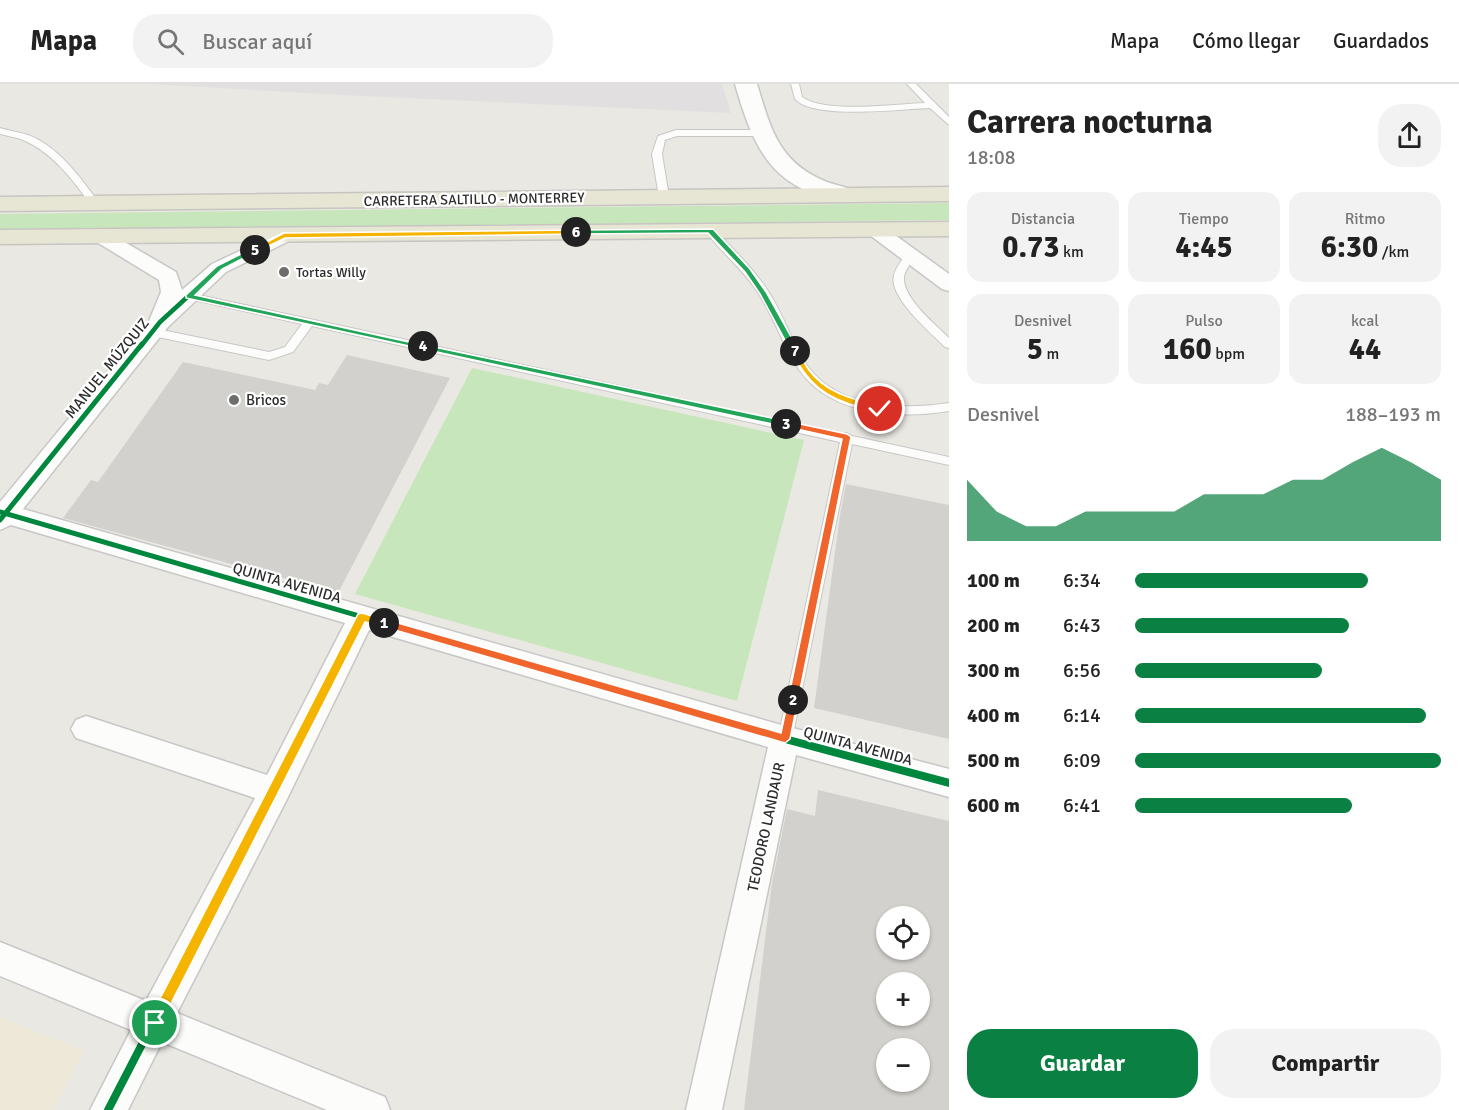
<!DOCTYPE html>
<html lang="es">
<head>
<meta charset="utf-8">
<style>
  :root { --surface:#fff; --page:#f2f2f2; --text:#222; --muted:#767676; --line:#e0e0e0; --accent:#0b8043 }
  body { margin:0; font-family:Signika,sans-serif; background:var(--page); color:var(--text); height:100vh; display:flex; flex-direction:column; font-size:22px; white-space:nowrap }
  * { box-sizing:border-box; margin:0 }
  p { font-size:20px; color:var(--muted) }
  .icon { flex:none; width:33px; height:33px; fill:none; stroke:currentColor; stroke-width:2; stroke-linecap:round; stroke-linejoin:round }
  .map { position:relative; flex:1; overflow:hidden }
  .drawer { display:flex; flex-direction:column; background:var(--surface); width:510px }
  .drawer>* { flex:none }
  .controls { position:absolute; left:876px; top:822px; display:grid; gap:12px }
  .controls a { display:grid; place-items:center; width:54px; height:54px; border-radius:50%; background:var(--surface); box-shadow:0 2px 4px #0004; font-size:30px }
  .pin { position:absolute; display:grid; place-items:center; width:51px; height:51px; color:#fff; margin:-26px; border:3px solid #fff; border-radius:50%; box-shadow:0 2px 6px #0007 }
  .km { position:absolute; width:30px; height:30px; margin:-15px; border-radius:50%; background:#222; color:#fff; font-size:16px; line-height:30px; text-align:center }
  .round { display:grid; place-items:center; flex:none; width:63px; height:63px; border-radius:24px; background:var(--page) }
  .head { display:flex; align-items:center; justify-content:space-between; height:102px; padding:0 18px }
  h1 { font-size:33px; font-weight:700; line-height:45px }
  .metrics { display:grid; grid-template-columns:repeat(3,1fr); gap:9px; height:102px; padding:6px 18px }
  .metrics div { display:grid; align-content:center; border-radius:15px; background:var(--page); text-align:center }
  .metrics b { font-size:30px; font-weight:700 }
  .metrics small { font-size:16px; font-weight:400 }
  .metrics p { font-size:16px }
  .chart { height:168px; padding:12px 18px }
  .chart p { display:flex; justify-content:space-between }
  .chart svg { width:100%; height:108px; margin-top:6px; fill:var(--accent); opacity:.7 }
  .primary-button { display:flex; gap:12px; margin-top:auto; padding:12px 18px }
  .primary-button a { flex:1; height:69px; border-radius:24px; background:var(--accent); color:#fff; font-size:24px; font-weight:700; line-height:69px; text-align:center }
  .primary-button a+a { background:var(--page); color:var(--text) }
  ul { padding:0 18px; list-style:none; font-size:20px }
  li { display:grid; grid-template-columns:96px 72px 1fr; align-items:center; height:45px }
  li i { height:15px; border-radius:8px; background:var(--accent) }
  header { display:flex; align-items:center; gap:36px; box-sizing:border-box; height:84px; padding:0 30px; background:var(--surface); border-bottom:2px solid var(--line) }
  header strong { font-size:28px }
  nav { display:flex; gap:33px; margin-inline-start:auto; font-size:21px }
  .search { width:420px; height:54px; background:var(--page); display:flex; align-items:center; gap:15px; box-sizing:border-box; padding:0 21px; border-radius:24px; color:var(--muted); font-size:22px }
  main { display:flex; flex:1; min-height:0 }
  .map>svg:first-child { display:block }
  .industrial { fill:#e2dfe1 }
  .education { fill:#ede8d7 }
  .green { fill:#c8e6bb }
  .building { fill:#d3d1cd; fill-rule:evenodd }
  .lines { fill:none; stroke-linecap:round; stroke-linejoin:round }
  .service-casing { stroke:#c8c7c7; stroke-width:2 }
  .minor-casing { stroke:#c8c7c7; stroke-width:3 }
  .secondary-casing { stroke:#c8c7c7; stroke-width:3 }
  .primary-casing { stroke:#c6c5c2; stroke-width:3 }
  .service { fill:#fcfcfb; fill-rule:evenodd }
  .minor { fill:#fcfcfb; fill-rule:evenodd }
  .secondary { fill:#fcfcfb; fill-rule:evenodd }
  .primary { fill:#e7e5d4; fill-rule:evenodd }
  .cycleway-far2-casing { stroke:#fff; stroke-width:8 }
  .cycleway-far1-casing { stroke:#fff; stroke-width:9 }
  .cycleway-casing { stroke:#fff; stroke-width:11 }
  .cycleway-far2 { stroke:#00873e; stroke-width:4.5 }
  .cycleway-far1 { stroke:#00873e; stroke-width:5 }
  .cycleway { stroke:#00873e; stroke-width:8 }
  .split-1 { fill:#f5b400; stroke:#fff; stroke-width:1.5 }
  .split-2 { fill:#f0652b; stroke:#fff; stroke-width:1.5 }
  .split-3 { fill:#f0652b; stroke:#fff; stroke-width:1.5 }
  .split-4 { fill:#22a559; stroke:#fff; stroke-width:1.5 }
  .split-5 { fill:#22a559; stroke:#fff; stroke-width:1.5 }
  .split-6 { fill:#f5b400; stroke:#fff; stroke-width:1.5 }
  .split-7 { fill:#22a559; stroke:#fff; stroke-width:1.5 }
  .split-8 { fill:#f5b400; stroke:#fff; stroke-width:1.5 }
  .poi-dot { fill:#6e6e6c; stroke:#fff; stroke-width:2 }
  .labels { text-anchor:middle; stroke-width:4.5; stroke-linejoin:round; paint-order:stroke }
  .far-street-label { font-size:14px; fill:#2c2c2c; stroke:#fff }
  .far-poi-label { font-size:14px; fill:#2c2c2c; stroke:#fff; text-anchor:start }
  .street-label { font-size:15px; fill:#2c2c2c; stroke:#fff }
  .poi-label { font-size:15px; fill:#2c2c2c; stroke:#fff; text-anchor:start }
</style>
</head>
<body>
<header>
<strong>Mapa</strong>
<div class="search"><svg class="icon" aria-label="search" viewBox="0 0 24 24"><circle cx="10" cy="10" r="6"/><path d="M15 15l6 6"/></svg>Buscar aquí</div>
<nav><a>Mapa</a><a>Cómo llegar</a><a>Guardados</a></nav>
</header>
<main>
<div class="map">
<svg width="949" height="1026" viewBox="0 0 949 1026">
  <rect width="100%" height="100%" fill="#eae8e2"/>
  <path class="industrial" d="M152,0h570l9,29 -389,-18z"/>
  <path class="education" d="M0,933l85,34 -32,59h-53z"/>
  <g class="green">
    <path d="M949,119v17l-469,5 -58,3 -422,1v-15z"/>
    <path d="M472,284l332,72 -67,261 -382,-107z"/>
  </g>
  <g class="building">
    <path d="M347,271l103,23 -112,215 -275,-75 28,-38 7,2 85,-120 132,28 4,-7 9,2z"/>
    <path d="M846,400l103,21v234l-135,-31 26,-193z"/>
    <path d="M818,706l131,31v289h-205l28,-227 15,-74 28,7zM886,832h34v34h-34zM886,898h34v34h-34zM886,964h34v34h-34z"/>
  </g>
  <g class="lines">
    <defs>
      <g id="service">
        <path d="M791,0h8l3,13c24,17 93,7 123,6l-18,-19h9l33,33v8l-19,-17c-29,1 -116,12 -135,-9z"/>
        <path d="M0,44c9,3 19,4 28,7 30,11 53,43 71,68l-2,2h-6c-18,-25 -39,-53 -68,-65 -7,-3 -16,-4 -23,-6z"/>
        <path d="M676,46h85l5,3 -5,3h-84l-12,4 -3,14 7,43 -5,3 -5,-3 -7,-43 6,-18z"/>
        <path d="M710,144l4,1c19,20 39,39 54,62 16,24 24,53 41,77 32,41 93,42 140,35v8c-49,8 -117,5 -149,-40 -17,-24 -25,-52 -41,-77 -15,-24 -37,-41 -54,-63z"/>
        <path d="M910,169l5,3c-4,7 -10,14 -11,21 -2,21 32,48 45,61v10l-4,-1c-15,-15 -57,-50 -51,-72 2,-8 8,-15 12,-21z"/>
        <path d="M180,207l663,143 4,-1 5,3 97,21v8l-97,-21 -60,295 -2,5 -5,1 -5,-1 -2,-5 62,-297 -528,-116 -19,26 -24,8 -121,-25v-6l4,-1 117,24 16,-5 17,-23 -126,-28 -1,-2z"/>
      </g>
      <g id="minor">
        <path d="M874,139l7,2 68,49v17l-7,-2 -75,-56 -3,-4 3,-4z"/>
        <path d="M284,146l7,2 3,4 -3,4 -65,32 -58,55 -145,182 762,217 164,43v28l-153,-42 -74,355h-36l82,-363 -399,-117 -83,171 -109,212 208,84 5,13h-63l-165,-68 -34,68h-38l41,-80 -131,-54v-34l146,59 109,-203 -179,-60 -5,-9 5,-9 10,-4 181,59 78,-152 -334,-98 -11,5v-28l149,-181 12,-29 -2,-12 -64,-39 -3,-4 3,-4h14l67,39 6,18 30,-26z"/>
      </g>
      <path id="secondary" d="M735,0h22c14,46 22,79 70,98 10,4 23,4 29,13l-4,5c-12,3 -23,-2 -36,-6 -52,-16 -67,-62 -81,-110z"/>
      <g id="primary">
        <path d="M949,103v14l-949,10v-14z"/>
        <path d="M949,138v14l-949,8v-14z"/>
      </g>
    </defs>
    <use href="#service" class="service-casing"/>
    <use href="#minor" class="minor-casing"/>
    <use href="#secondary" class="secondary-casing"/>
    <use href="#primary" class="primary-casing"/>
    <use href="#service" class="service"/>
    <use href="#minor" class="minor"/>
    <use href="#secondary" class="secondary"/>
    <use href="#primary" class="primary"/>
    <defs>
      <path id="cycleway-far2" d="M141,262l19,-24 59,-54 65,-32"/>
      <g id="cycleway-far1">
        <path d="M0,428l584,169"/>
        <path d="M0,436l142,-176"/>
        <path d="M330,597l32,-64"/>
      </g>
      <g id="cycleway">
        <path d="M579,595l206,60 164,44"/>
        <path d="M108,1026l223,-431"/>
      </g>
    </defs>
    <use href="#cycleway-far2" class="cycleway-far2-casing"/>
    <use href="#cycleway-far1" class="cycleway-far1-casing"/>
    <use href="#cycleway" class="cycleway-casing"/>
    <use href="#cycleway-far2" class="cycleway-far2"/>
    <use href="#cycleway-far1" class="cycleway-far1"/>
    <use href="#cycleway" class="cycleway"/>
  </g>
  <path class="split-1" d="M362,529l26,8 1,2 -5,4 -19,-5 -206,405 -4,2 -5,-2 -1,-4 1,-5 208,-404z"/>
  <path class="split-2" d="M384,535l397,114 7,-33 5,-4 5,4 -8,39 -5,4 -404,-117v-5z"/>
  <path class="split-3" d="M786,337l61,13 4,3 -53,263 -5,4 -5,-4 54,-261 -59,-13 -1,-2z"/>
  <path class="split-4" d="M420,260l366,77 4,3 -4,3 -363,-78 -4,-3z"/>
  <path class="split-5" d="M253,164l6,2 -37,19 -27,26 232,51 -4,3 -237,-51v-3l31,-29z"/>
  <path class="split-6" d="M576,146l3,4 -294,4 -27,13 -6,-1 32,-17z"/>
  <path class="split-7" d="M713,145l37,40 16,23 33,59 -1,2h-6l-32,-59 -15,-22 -37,-39 -132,1 -3,-2 3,-2z"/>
  <path class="split-8" d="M795,264l3,1c3,7 6,15 11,21 17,24 48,30 74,37v4c-7,1 -15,-2 -23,-4 -36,-9 -52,-24 -69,-56z"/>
  <g class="poi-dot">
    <circle cx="284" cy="188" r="6"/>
    <circle cx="234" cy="316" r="6"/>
  </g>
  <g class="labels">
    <g class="far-street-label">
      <text transform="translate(474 115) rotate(-1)" y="5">CARRETERA SALTILLO - MONTERREY</text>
    </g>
    <g class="far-poi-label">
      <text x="296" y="193">Tortas Willy</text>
    </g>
    <g class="street-label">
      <text transform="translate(107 284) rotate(-51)" y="5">MANUEL MÚZQUIZ</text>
      <text transform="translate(287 499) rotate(16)" y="5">QUINTA AVENIDA</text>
      <text transform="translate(858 662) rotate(15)" y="5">QUINTA AVENIDA</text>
      <text transform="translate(766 743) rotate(-78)" y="5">TEODORO LANDAUR</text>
    </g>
    <g class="poi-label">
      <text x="246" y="321">Bricos</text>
    </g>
  </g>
</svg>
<div class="controls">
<a><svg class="icon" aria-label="locate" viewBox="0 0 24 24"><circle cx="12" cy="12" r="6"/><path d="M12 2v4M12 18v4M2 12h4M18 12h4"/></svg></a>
<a>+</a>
<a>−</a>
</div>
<div class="pin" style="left:155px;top:939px;background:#1e9e55"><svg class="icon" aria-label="arrive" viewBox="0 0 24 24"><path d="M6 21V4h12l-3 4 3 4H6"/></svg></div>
<div class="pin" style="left:880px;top:325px;background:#d93025"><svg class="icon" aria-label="check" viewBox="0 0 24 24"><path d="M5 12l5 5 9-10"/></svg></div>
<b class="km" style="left:384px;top:539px">1</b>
<b class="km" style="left:793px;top:616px">2</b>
<b class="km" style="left:786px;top:340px">3</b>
<b class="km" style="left:423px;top:262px">4</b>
<b class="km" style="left:255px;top:166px">5</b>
<b class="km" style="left:576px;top:148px">6</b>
<b class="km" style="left:795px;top:267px">7</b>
</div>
<section class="drawer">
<div class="head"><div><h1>Carrera nocturna</h1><p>18:08</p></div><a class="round"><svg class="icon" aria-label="share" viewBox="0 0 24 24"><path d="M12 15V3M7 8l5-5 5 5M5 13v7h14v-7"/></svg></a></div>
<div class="metrics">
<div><p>Distancia</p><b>0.73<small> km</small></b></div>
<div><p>Tiempo</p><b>4:45</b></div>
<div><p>Ritmo</p><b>6:30<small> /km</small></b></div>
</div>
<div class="metrics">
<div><p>Desnivel</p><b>5<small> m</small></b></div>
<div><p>Pulso</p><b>160<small> bpm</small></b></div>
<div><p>kcal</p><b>44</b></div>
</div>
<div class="chart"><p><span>Desnivel</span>188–193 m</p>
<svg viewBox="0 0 160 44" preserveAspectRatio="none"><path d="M0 44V19L10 32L20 38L30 38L40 32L50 32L60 32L70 32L80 25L90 25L100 25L110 19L120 19L130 12L140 6L150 12L160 19V44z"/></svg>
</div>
<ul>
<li><b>100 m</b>6:34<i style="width:76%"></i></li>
<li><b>200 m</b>6:43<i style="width:70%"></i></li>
<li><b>300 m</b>6:56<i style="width:61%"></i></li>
<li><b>400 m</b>6:14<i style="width:95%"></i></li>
<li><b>500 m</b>6:09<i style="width:100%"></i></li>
<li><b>600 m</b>6:41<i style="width:71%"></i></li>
</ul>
<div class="primary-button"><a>Guardar</a><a>Compartir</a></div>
</section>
</main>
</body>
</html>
